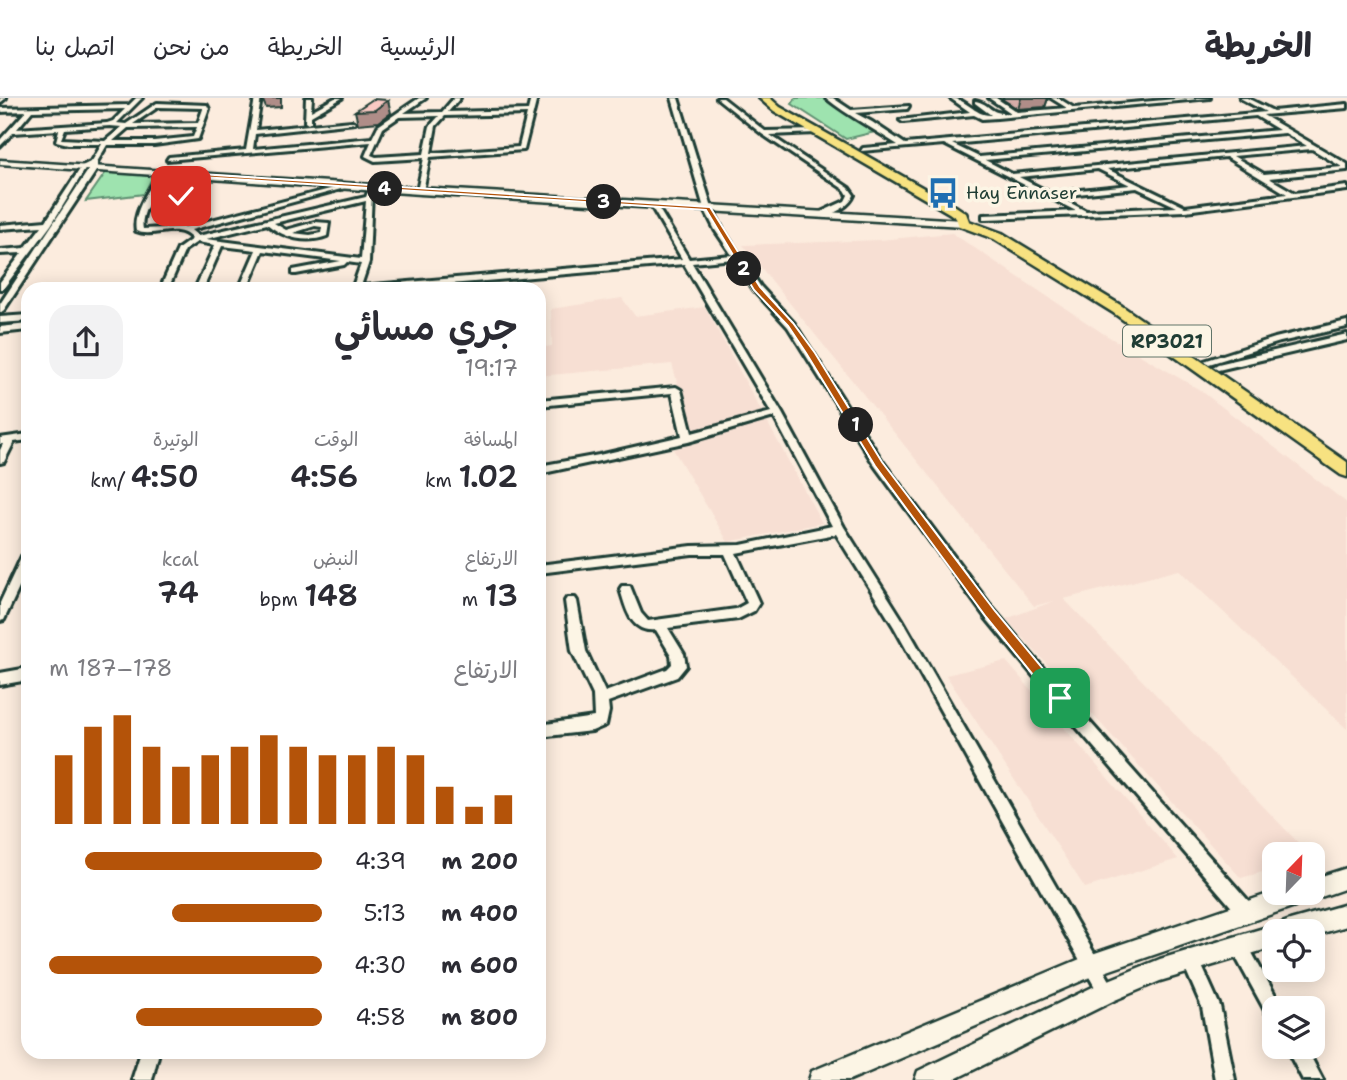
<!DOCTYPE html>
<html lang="ar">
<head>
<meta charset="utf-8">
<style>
  :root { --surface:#fff; --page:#f2f2f3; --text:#2b2b33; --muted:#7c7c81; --line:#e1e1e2; --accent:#b45309 }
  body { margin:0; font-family:"Shantell Sans","Playpen Sans Arabic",sans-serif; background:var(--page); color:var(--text); direction:rtl; height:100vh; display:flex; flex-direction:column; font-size:26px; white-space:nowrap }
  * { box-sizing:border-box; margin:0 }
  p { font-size:23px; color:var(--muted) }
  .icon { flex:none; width:38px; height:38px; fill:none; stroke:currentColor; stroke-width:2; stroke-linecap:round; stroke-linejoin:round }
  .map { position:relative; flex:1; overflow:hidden; direction:ltr }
  .sheet { position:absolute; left:21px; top:184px; width:525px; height:777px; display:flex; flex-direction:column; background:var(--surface); border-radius:21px; box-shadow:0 4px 18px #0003; direction:rtl }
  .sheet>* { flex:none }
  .needle { width:46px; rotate:23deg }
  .fabs { position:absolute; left:1262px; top:744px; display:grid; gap:14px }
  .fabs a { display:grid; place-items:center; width:63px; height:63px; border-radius:14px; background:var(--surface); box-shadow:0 4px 18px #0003; font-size:35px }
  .pin { position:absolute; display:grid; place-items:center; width:60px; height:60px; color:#fff; margin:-30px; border-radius:14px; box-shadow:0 4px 10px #0006 }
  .km { position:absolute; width:35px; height:35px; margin:-18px; border-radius:50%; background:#222; color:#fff; font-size:19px; line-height:35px; text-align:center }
  .round { display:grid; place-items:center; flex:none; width:74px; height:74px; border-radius:21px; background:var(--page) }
  .overview { display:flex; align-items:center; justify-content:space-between; height:119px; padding:0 28px }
  h1 { font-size:38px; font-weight:600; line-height:52px }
  .figures { display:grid; grid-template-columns:repeat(3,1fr); gap:10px; height:119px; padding:7px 28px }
  .figures div { display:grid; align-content:center }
  .figures b { font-size:30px; font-weight:600 }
  .figures small { font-size:19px; font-weight:400 }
  .figures p { font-size:19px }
  .chart { height:196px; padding:14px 28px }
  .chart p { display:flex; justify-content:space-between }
  .chart svg { width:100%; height:126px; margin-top:7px; stroke:var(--accent); stroke-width:6 }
  ul { padding:0 28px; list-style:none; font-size:23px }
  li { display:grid; grid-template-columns:112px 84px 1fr; align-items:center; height:52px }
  li i { height:18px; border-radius:9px; background:var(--accent) }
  header { display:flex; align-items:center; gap:42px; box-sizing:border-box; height:98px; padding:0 35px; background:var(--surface); border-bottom:2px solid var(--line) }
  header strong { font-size:33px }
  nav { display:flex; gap:38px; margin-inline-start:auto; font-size:24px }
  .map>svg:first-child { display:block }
  .built { fill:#f7dfd3 }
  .green { fill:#9ee3af; stroke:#5e9072; stroke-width:2 }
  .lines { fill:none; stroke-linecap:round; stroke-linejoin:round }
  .street-casing { stroke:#1f3d34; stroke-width:6 }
  .secondary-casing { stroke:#1f3d34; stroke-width:5 }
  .highway-casing { stroke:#1f3d34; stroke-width:5 }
  .street { fill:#fcf5e5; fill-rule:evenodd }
  .secondary { fill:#fcf5e5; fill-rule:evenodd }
  .highway { fill:#f7e281; fill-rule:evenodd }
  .wall { fill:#d7ada8; stroke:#1f3d34; stroke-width:2 }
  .shaded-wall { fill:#af8d88; stroke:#1f3d34; stroke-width:2 }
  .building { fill:#fac9c3; stroke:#1f3d34; stroke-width:2 }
  .route { fill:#b45309; stroke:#fff; stroke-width:2 }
  .labels { text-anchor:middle; stroke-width:7; stroke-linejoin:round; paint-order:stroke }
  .far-poi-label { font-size:18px; fill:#1f3d34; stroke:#fcf5e5; text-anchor:start }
  .shield { fill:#fcf5e5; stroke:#617469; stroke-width:2 }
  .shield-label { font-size:19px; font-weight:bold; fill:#1f3d34 }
</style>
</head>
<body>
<header>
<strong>الخريطة</strong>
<nav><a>الرئيسية</a><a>الخريطة</a><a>من نحن</a><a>اتصل بنا</a></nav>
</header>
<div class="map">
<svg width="1347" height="982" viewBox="0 0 1347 982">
  <rect width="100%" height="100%" fill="#fcecde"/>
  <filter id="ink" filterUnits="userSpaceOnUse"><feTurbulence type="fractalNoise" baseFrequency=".0143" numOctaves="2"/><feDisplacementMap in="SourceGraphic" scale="14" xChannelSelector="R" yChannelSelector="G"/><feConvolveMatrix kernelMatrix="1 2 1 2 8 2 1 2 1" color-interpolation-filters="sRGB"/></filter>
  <g filter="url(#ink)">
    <g class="built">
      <path d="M952,135l152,101 96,56 147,113v226l-168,-159 -115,29 245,255h-35v15l-33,9 -235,-259 48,-18 -20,5 -291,-361 137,-5z"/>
      <path d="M622,200l13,18 70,-9 117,216 -94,19 -55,-93 22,-5 -23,-80 -133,12v-28l13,-2 -1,-37z"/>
      <path d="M1006,563l172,198 -93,29 -139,-213z"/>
    </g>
    <g class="green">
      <path d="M796,0h32l55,32 -37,9 -54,-35z"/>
      <path d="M106,74l47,4 -9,18 -58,7z"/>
    </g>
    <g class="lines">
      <defs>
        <g id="street">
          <path d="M0,0h6l-6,5z"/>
          <path d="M136,0h6l-25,25 9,1 31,-21 50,2 2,4 -11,30 -44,6h-47l-10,17 1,6 -94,142 -4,3v-9l91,-138 -5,2 -35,57 -48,64h-3v-7l22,-29 -22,1v-4l25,-2 17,-22 -42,3v-4l46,-4 36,-55 10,-5 10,-17h-34l-12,-3 3,-11 -46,3 -13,13v-6l26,-29 -26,1v-4l129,-3zM158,9l45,1v1l-5,14 -65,1zM125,11l-12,12 -6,2 -90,6 15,-18zM110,28l12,1 -17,14 -44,-2 4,-10zM197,29l-4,10 -39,4h-41l15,-13z"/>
          <path d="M255,0h6l-5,32 96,-9 3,2 -100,11 -2,15 119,-11 6,-12 41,-28h7l-22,15 38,-1 12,-14h6l-12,14 80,-2 3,-12h6l-13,52 -94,7 -7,34 -3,2 -3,-2 7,-33 -49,3 -10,-5 6,-14 -204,18 2,-3 77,-7zM527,16l-8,33 -88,6 5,-27 9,-10zM439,18l-9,10 -6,28 -48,3 -5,-2 12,-27 16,-11z"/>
          <path d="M306,0h6l-1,13 24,-13h7l-31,18v6l-3,2 -3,-2z"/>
          <path d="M672,0h6l34,110 11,22 37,56 34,37 89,139 111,148 71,84 188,212 2,6 -2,6 -6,2 -6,-2 -186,-216 -69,-84 -111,-152 -87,-139 -34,-37 -20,-31 -42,4 90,150 62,114 58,92 211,367 3,6 -3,6 -6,3 -6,-3 -207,-371 -58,-93 -100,19 23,50 -5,8 -16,8 -70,9 16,26 2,12 -9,11 -69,25 1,9 -3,14 -14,6 -53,6v-12l55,-8 -1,-22 -21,-44 -7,-50 2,-3h8l2,3 9,50 19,41 62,-23 5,-5 -1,-9 -15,-25c-26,3 -30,-22 -36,-41l2,-3h8l11,27 7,8 88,-12 11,-6 -22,-49h-33l-153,19v-8l153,-19 49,-1 91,-19 -58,-109 -86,25 -149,32v-8l60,-11 83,-19 -10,-43 -133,13v-6l137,-13 5,3 11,43 79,-21 -87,-148 -293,25h-39l9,-25 -14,-2 -3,3 -48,9h-3v-4l48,-9 -78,-10 -16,38h-8l17,-39 -34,-4 -19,43h-8l20,-44 -18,-3 -12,8 -17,39h-8l18,-40 14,-10c-15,-18 -38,0 -56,-8 -4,-18 15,-49 29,-60l3,2c-9,14 -29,39 -25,56l42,-2 164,-43 3,2 -161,44 7,6 168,-39 2,-5h4l-3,70 -8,24 321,-27 -31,-53 3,-2 3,2 32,53 43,-4 -17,-25 -11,-22zM366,103l-5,58 -155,-20 61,-15c17,14 39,20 60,12l2,-13 -14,-1 -29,8 -12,-7zM315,128l7,1 -1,6 -11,2 -17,-2z"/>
          <path d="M717,0h6l42,33 53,-1 -2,3 -46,2 79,53 5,7c-4,11 -20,20 -33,21v-4l24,-11 3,-6 -3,-5 -83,-56z"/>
          <path d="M826,0h7l18,12 58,-4 -2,3 -52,4 17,9 33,22 361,-32 -26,-14h7l26,13 74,-7v4l-84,7 84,49v6l-78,8 26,15 52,-7v4l-162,21 -199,8h-3v-4l93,-4 -132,-67 -83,7 2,-3 35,-3c-24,-16 -50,-29 -72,-47zM1256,18l23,14 -300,27 -27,-13zM1285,35l22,13 -295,28 -27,-14zM1312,51l30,18 -78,7 -31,-18zM1226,59l61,37 -102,13 -78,-38zM1098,71l32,16 -80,8 -31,-16zM1137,90l40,19 -91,4 -29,-15z"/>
          <path d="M950,0c16,0 25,18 41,17l-16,-12v-2c17,3 13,14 36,12l-22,-15h7l21,14 50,-4 -16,-10h7l16,10 113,-10h23l-213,20 -15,1 -8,-4 -71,7 -3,-2 70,-8z"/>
          <path d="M198,77l5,1 -17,15 -6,22 -7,2 7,-25z"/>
          <path d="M28,217v6l-28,2v-6z"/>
          <path d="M1347,223v6l-67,15 -71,22 -5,-3 71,-23z"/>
          <path d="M28,226v6l-28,3v-6z"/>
          <path d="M1347,236v6l-129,30 -5,-3 5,-3z"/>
          <path d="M28,336v6l-14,2 -10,20 -4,1v-13l3,-6h-3v-6z"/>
          <path d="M28,454v17l-24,51 -4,1v-18l22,-47z"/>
          <path d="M28,570v12l-28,5v-12z"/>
          <path d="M1239,839l6,3 35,64 2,4h-8v11l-6,-3 -35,-64 -3,-6 3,-6z"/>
          <path d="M1191,854l6,3 23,51 15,74h-20l-13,-73 -20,-46 3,-6z"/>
          <path d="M1285,948h20l18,34h-20z"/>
          <path d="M141,954h18l-7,28h-20z"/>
        </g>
        <g id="secondary">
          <path d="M0,62l420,28 543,32 5,3 -5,3 -543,-32 -420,-30z"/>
          <path d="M1347,770v20l-254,88 -243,104h-41l3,-9 280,-117 182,-62h38v-13z"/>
          <path d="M1347,806v22l-35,10v-5h-38v16l-114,34 -45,19 -162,80h-38l3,-9 181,-87 61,-25 114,-34 6,3 2,-5 8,-3z"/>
        </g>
        <path id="highway" d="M759,0h11l10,9 177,100 9,6 3,8 33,12 120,73 225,156v15l-6,-2 -229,-163 -118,-73 -35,-13 -3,-8 -7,-5 -175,-102z"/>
      </defs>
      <use href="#street" class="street-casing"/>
      <use href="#secondary" class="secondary-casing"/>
      <use href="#highway" class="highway-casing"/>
      <use href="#street" class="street"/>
      <use href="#secondary" class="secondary"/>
      <use href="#highway" class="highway"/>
    </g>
    <path class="wall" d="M1003,0h45l-3,9 -27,2 -16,-10z"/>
    <g class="shaded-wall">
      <path d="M262,0h19v9l-15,1z"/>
      <path d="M1021,0h27l-3,9 -27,2z"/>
      <path d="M388,2l3,13 -12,9 -21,2 -3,-13z"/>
    </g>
    <path class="building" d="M373,1l15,1 -13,10 -20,1z"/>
  </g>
  <path class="route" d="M200,76l510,33 50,80 33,36 22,30 67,109 113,149 69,83v8h-9l-69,-85 -111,-151 -69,-113 -18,-27 -34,-36 -48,-80 -505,-33 -15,14 -2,6h-5l2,-8z"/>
  <defs>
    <symbol id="bus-bare" viewBox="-9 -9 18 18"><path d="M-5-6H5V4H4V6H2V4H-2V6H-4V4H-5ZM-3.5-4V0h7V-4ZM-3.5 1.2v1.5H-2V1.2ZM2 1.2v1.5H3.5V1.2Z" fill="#1f6fb2" stroke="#fcf5e5" stroke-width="2.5" paint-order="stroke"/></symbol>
  </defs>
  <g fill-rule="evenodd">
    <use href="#bus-bare" x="921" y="73" width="44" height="44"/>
  </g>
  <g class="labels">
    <g class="far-poi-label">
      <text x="966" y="101">Hay Ennaser</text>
    </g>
    <rect class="shield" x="1123" y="227.5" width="88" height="31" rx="5"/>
    <g class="shield-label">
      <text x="1167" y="250">RP3021</text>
    </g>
  </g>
</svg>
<div class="fabs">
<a><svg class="needle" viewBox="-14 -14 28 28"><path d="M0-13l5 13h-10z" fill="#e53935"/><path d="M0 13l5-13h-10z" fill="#7c7c81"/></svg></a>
<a><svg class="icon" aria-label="locate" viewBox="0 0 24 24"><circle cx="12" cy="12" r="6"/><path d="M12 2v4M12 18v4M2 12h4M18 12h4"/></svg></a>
<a><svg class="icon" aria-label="layers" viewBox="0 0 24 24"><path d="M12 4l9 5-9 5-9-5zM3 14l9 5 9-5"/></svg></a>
</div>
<div class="pin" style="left:1060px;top:600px;background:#1e9e55"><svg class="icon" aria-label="arrive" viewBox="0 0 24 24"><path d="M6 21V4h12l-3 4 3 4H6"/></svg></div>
<div class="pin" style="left:181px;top:98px;background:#d93025"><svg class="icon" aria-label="check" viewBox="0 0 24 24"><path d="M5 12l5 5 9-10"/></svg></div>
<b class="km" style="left:856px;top:327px">1</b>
<b class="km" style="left:744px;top:171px">2</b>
<b class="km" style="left:604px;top:104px">3</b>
<b class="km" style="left:385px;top:91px">4</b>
<section class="sheet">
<div class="overview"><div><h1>جري مسائي</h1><p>19:17</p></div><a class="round"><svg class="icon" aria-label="share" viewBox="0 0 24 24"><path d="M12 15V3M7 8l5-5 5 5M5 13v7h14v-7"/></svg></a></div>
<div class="figures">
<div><p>المسافة</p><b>1.02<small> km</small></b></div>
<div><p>الوقت</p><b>4:56</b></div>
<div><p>الوتيرة</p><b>4:50<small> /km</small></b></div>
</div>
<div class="figures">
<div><p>الارتفاع</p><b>13<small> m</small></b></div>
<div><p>النبض</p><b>148<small> bpm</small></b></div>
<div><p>kcal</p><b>74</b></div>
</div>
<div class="chart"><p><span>الارتفاع</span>178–187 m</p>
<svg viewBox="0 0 160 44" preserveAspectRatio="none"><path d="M5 44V20M15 44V10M25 44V6M35 44V17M45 44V24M55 44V20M65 44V17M75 44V13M85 44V17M95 44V20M105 44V20M115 44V17M125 44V20M135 44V31M145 44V38M155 44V34"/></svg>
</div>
<ul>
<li><b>200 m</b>4:39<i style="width:87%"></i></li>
<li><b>400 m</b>5:13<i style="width:55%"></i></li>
<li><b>600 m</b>4:30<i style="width:100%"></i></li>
<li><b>800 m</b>4:58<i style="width:68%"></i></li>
</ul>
</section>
</div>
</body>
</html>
